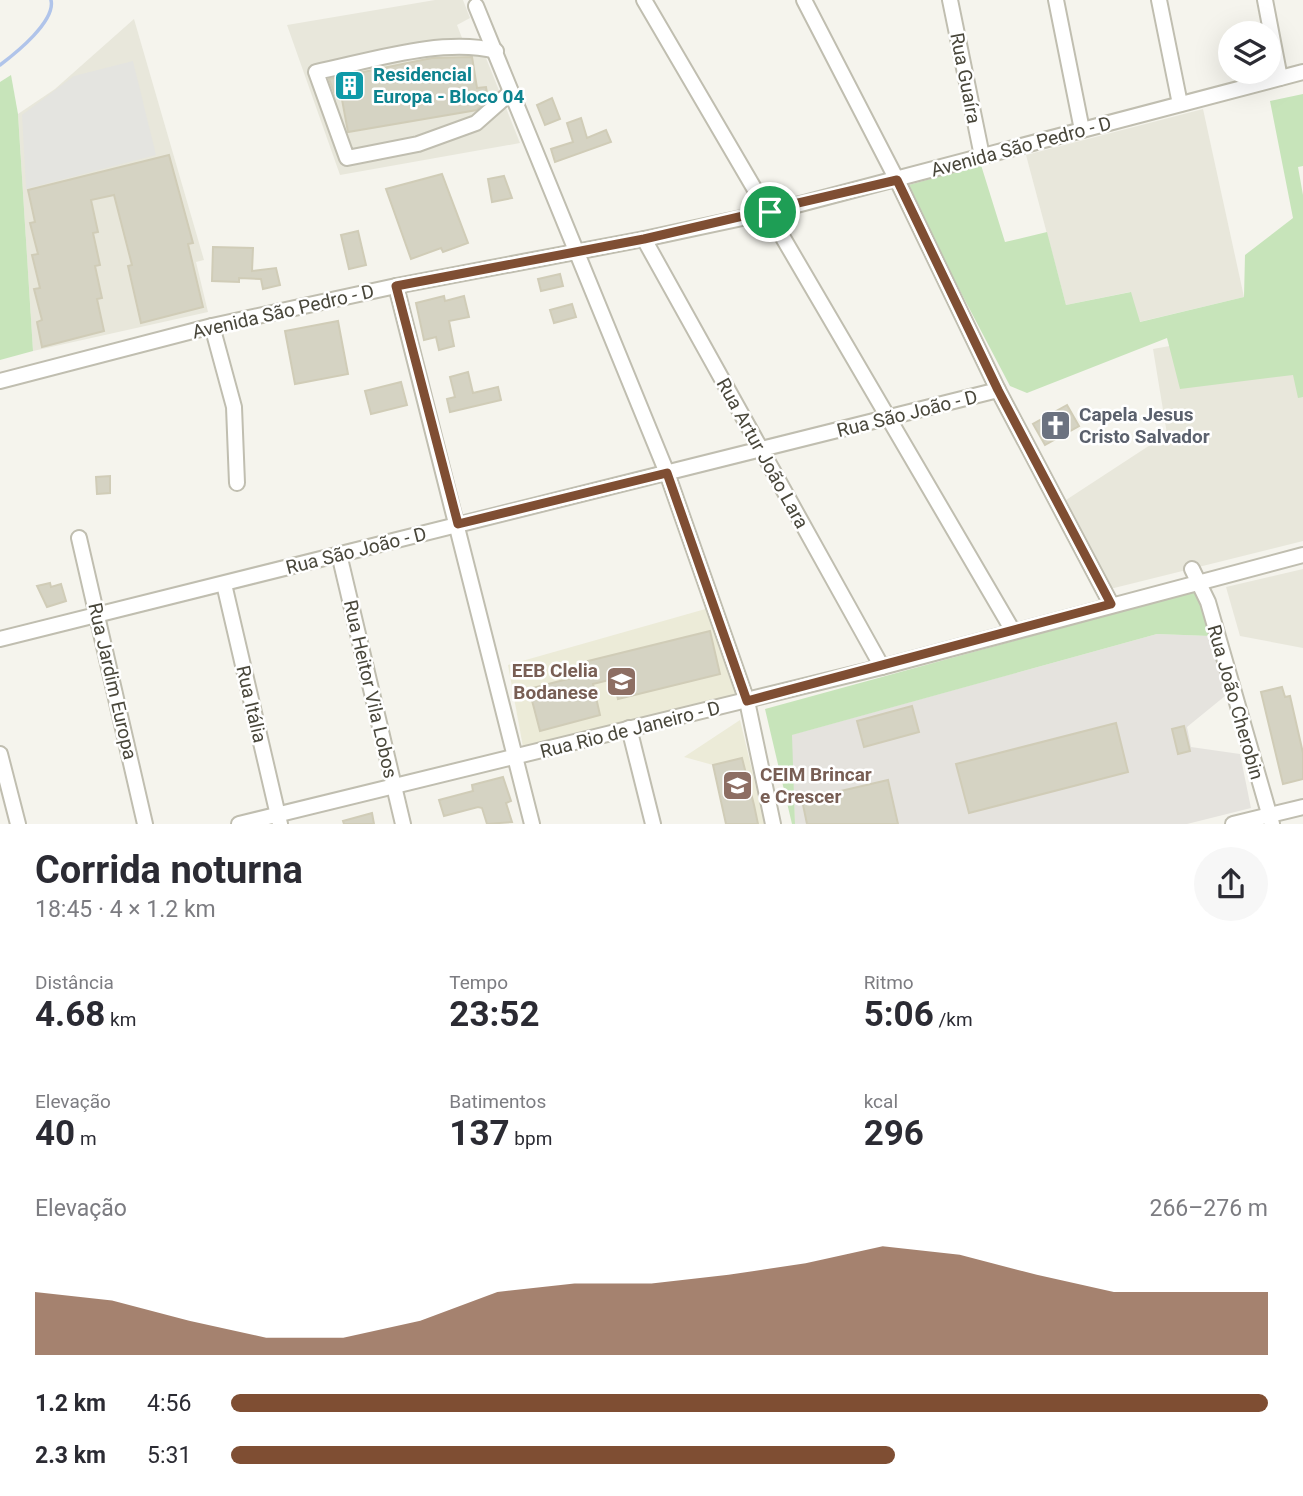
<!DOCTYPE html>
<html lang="pt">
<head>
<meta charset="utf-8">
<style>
  :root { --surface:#fff; --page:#f7f7f7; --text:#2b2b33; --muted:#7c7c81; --accent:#7f4e33 }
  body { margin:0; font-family:Roboto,sans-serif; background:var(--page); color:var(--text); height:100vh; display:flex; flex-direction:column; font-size:26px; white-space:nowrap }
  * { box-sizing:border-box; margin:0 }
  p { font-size:23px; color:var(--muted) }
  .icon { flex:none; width:38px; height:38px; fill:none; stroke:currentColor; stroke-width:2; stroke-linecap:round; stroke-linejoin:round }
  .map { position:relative; height:824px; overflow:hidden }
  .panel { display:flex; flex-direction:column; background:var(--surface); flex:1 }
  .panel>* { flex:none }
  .buttons { position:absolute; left:1218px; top:21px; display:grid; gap:14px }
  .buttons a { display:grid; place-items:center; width:63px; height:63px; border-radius:50%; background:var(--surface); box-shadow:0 7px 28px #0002; font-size:35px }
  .pin { position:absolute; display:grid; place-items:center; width:60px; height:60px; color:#fff; margin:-30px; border:4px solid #fff; border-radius:50%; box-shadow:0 2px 7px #0007 }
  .round { display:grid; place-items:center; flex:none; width:74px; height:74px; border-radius:37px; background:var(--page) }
  .overview { display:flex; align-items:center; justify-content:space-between; height:119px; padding:0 35px }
  h1 { font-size:38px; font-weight:700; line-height:52px }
  .metrics { display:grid; grid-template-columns:repeat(3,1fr); gap:10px; height:119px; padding:7px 35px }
  .metrics div { display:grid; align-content:center }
  .metrics b { font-size:35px; font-weight:700 }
  .metrics small { font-size:19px; font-weight:400 }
  .metrics p { font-size:19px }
  .chart { height:196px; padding:14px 35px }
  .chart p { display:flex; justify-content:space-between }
  .chart svg { width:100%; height:126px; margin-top:7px; fill:var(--accent); opacity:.7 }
  ul { padding:0 35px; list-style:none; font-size:23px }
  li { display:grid; grid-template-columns:112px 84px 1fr; align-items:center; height:52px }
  li i { height:18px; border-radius:9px; background:var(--accent) }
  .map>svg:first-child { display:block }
  .residential { fill:#e8e7db }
  .industrial { fill:#e5e3de }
  .education { fill:#ecebd8 }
  .green { fill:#c7e4ba }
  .parking { fill:#e4e4e0 }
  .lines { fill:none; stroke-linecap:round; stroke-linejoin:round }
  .stream { stroke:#b0c4ea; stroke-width:3.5 }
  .building { fill:#d5d3c3; stroke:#d0ccb7; stroke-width:2 }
  .minor-casing { stroke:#c0beb0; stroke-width:18 }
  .minor { stroke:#fff; stroke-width:14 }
  .route-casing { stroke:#fff; stroke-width:14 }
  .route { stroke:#7f4e33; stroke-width:9 }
  .labels { text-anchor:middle; stroke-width:5; stroke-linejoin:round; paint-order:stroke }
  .culture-label { font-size:19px; font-weight:bold; fill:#0d838f; stroke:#fff; text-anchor:start }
  .street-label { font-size:19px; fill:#49473b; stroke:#fff }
  .worship-label { font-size:19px; font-weight:bold; fill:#5b616d; stroke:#fff; text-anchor:start }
  .education-label { font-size:19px; font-weight:bold; fill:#785e54; stroke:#fff; text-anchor:end }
</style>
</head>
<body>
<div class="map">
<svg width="1303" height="824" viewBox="0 0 1303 824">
  <rect width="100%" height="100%" fill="#f5f4ed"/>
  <g class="residential">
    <path d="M435,0h28l7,18 -13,7 7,18h16l40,100 -180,32 -53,-150z"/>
    <path d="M134,19l70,241 -8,2 12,50 -175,39 -15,-237 37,-25z"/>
    <path d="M1203,109l41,188 -105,25 -9,-30 -64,13 -40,-150z"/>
    <path d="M1303,322v219l-193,48 -44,-89 101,-66 -14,-85z"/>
    <path d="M1303,569v79l-63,-12 -14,-49z"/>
  </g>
  <path class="industrial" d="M1157,634l53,2 15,60 -38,31 4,20 49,7 11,54 -64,16h-392l-4,-89z"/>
  <g class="education">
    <path d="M709,608l27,88 -213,51 -15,-82z"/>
    <path d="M740,720l25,104h-39l-13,-59 -29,-8z"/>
  </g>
  <g class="green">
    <path d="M11,75l7,39 15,237 -33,9v-278z"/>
    <path d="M1303,94v72l-5,1 5,28v202l-5,1 -5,-23 -113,14 -13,-51 -140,55 -17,-7 -105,-200 76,-21 24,77 42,-10 19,73 65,-13 9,30 104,-25 1,-42 48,-37 -23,-117z"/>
    <path d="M1196,591l14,45 -53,-2 -365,101 3,89h-3l-27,-115z"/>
  </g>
  <path class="parking" d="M133,61l23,94 -130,34 -4,-74 52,-39z"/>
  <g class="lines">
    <path class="stream" d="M0,65c16,-12 56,-44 51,-65"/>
  </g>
  <g class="building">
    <path d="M472,57l5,31 9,-1 2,12 -11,11 -129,22 -7,-38 -6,1 -6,-16 103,-21z"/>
    <path d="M552,98l8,21 -15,6 -8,-20z"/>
    <path d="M581,118l6,20 19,-8 5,12 -56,20 -4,-13 22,-7 -6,-19z"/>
    <path d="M169,155l24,88 -5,1 15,63 -62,16 -13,-57 4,-1 -18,-70 -23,5 7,32 -5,1 7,32 -5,1 7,32 -5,1 7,32 -62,16 -5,-25 5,-2 -8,-31 6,-1 -8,-33 6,-1 -8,-31 5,-1 -7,-32z"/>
    <path d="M442,174l26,69 -25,9 -2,-4 -30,11 -25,-70z"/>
    <path d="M504,176l8,22 -20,4 -4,-23z"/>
    <path d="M358,231l8,34 -17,4 -8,-34z"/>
    <path d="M213,247l40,1 -1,23 24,-3 4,17 -17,4 -2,-10 -22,-1v4l-27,-1z"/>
    <path d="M560,274l3,12 -22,5 -3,-12z"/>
    <path d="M444,296l1,5 19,-5 5,21 -20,4 5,25 -15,4 -3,-13 -12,3 -8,-37z"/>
    <path d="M572,304l4,13 -22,6 -4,-13z"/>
    <path d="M338,321l10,53 -53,10 -10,-53z"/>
    <path d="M468,372l5,21 25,-6 3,13 -51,12 -3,-13 8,-2 -5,-20z"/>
    <path d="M401,382l6,23 -36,9 -6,-23z"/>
    <path d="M1067,405l12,21 -34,19 -12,-21z"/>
    <path d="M110,476v17l-13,1 -1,-17z"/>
    <path d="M50,583l1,4 10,-3 5,17 -19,6 -10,-21z"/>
    <path d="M710,631l10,43 -102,25 -5,-20 -20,5 7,31 -60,16 -11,-42 62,-16 -3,-12z"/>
    <path d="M1282,687l3,10 5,-1 13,57v26l-20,5 -22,-92z"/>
    <path d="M912,706l7,26 -55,15 -7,-26z"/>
    <path d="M1116,723l12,49 -159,41 -13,-49z"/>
    <path d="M1184,726l6,25 -12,3 -6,-25z"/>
    <path d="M742,758l12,47 4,19h-32l-13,-59z"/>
    <path d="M503,777l8,24 -5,2 6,19 -25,2 -5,-16 -4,-1 -34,9 -5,-16 34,-9 -1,-6z"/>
    <path d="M888,780l10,44h-91l-5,-24z"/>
    <path d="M372,813l2,11h-30l-1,-3z"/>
  </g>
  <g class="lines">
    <defs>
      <g id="minor">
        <path d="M644,0l369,631"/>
        <path d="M804,0l93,180 101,210 113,214"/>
        <path d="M950,0l32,156"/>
        <path d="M1056,0l26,130"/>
        <path d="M1159,0l21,104"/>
        <path d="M1265,0l15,78"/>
        <path d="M476,6l191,467 80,228 26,123"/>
        <path d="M496,51c-53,-14 -126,10 -180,21l31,86 71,-14 58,-21 35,-31"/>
        <path d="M644,239l238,428"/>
        <path d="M396,286l136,538"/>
        <path d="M212,326l22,81 3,76"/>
        <path d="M0,381l212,-55 184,-40 248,-47 126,-27 533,-140"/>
        <path d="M79,538l66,286"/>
        <path d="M339,554l64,270"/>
        <path d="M1192,569l16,33 64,222"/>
        <path d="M224,584l56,240"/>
        <path d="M0,639l998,-249"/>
        <path d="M629,728l24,96"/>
        <path d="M0,754l18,70"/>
        <path d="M239,824l643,-157 421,-112"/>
        <path d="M1233,824l70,-17"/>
      </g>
    </defs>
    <use href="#minor" class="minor-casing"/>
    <use href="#minor" class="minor"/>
  </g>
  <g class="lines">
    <defs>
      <path id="route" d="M897,180l101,210 113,214 -364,97 -80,-228 -209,51 -62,-238 248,-47z"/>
    </defs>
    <use href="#route" class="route-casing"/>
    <use href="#route" class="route"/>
  </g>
  <defs>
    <symbol id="building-square" viewBox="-11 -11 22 22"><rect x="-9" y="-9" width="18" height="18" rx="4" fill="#0f9aa8" stroke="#fff"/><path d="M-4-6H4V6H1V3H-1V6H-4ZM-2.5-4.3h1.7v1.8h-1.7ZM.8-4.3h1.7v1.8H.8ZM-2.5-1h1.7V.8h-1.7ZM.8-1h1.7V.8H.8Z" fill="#fff"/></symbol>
    <symbol id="church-square" viewBox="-11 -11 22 22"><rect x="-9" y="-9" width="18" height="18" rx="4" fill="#6b7280" stroke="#fff"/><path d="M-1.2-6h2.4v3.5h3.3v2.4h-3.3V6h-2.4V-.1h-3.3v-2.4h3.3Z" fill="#fff"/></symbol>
    <symbol id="school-square" viewBox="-11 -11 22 22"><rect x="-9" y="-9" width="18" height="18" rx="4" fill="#8d6e63" stroke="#fff"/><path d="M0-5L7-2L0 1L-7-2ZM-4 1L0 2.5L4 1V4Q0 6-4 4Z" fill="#fff"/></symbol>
  </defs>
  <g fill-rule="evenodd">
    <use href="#building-square" x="332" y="68" width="35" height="35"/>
    <use href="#church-square" x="1038" y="408" width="35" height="35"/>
    <use href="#school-square" x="604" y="664" width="35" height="35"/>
    <use href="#school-square" x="720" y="768" width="35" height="35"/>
  </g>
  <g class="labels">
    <g class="culture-label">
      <text x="373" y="81">Residencial<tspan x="373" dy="22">Europa - Bloco 04</tspan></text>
    </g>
    <g class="street-label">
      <text transform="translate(966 78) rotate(79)" y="7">Rua Guaíra</text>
      <text transform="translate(1021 146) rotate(-15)" y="7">Avenida São Pedro - D</text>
      <text transform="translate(283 311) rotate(-13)" y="7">Avenida São Pedro - D</text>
      <text transform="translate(907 413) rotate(-14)" y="7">Rua São João - D</text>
      <text transform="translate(763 453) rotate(61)" y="7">Rua Artur João Lara</text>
      <text transform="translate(356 550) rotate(-14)" y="7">Rua São João - D</text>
      <text transform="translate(113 681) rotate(77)" y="7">Rua Jardim Europa</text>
      <text transform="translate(371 689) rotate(77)" y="7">Rua Heitor Vila Lobos</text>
      <text transform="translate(1236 702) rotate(74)" y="7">Rua João Cherobin</text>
      <text transform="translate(252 704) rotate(77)" y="7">Rua Itália</text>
      <text transform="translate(630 729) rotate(-14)" y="7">Rua Rio de Janeiro - D</text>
    </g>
    <g class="worship-label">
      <text x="1079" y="421">Capela Jesus<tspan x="1079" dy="22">Cristo Salvador</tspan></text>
    </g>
    <g class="education-label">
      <text x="598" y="677">EEB Clelia<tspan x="598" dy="22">Bodanese</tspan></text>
      <text x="760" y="781" text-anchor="start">CEIM Brincar<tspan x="760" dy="22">e Crescer</tspan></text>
    </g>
  </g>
</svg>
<div class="buttons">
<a><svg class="icon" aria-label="layers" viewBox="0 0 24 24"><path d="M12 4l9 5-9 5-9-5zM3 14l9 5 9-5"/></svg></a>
</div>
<div class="pin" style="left:770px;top:212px;background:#1e9e55"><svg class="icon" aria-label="arrive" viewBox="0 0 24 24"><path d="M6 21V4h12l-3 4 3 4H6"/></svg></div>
</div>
<section class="panel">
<div class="overview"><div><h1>Corrida noturna</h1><p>18:45 · 4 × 1.2 km</p></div><a class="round"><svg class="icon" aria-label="share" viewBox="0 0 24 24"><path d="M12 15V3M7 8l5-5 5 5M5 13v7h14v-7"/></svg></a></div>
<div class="metrics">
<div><p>Distância</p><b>4.68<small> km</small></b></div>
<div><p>Tempo</p><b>23:52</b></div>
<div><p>Ritmo</p><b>5:06<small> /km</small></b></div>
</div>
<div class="metrics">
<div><p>Elevação</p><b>40<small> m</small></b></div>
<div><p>Batimentos</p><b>137<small> bpm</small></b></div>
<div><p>kcal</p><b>296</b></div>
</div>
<div class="chart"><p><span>Elevação</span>266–276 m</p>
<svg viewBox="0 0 160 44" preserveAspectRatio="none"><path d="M0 44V22L10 25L20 32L30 38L40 38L50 32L60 22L70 19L80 19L90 16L100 12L110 6L120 9L130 16L140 22L150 22L160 22V44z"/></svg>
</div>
<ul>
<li><b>1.2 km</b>4:56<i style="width:100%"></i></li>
<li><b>2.3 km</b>5:31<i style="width:64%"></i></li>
</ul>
</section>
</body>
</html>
